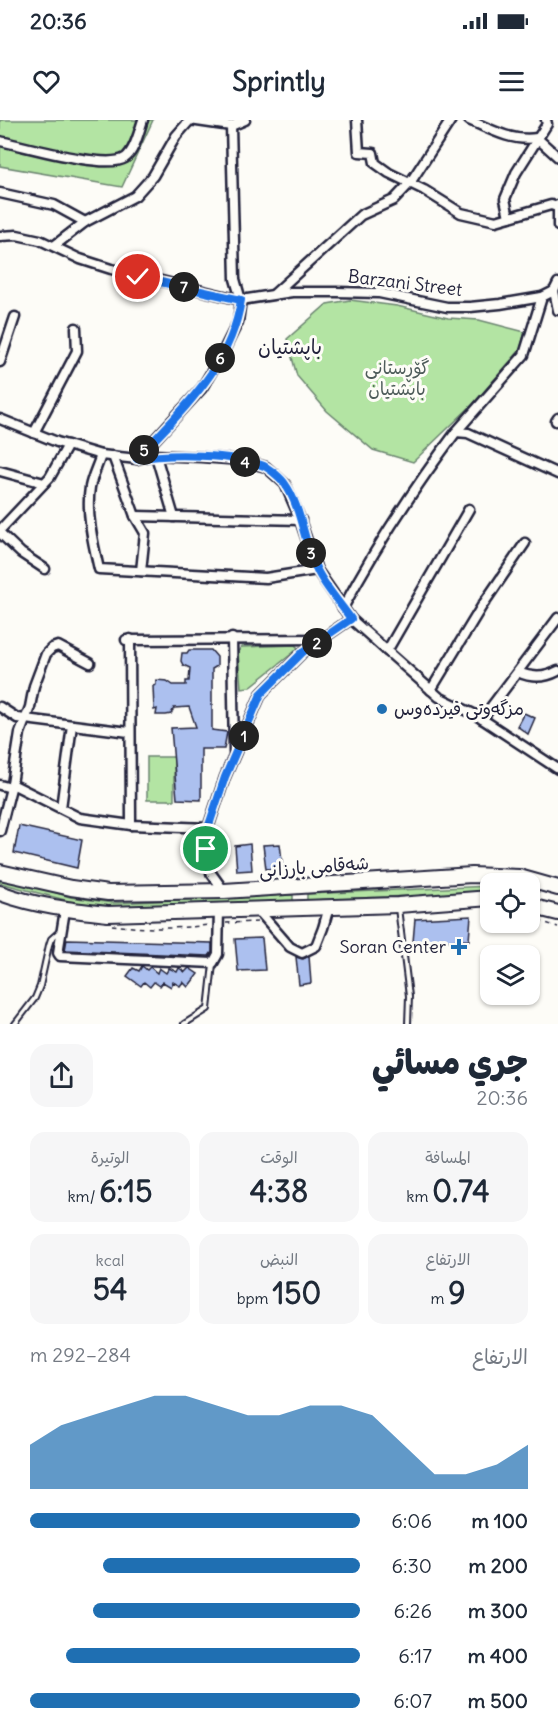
<!DOCTYPE html>
<html lang="ar">
<head>
<meta charset="utf-8">
<style>
  :root { --surface:#fff; --page:#f6f6f7; --text:#1f2937; --muted:#747a83; --accent:#1f6fb2 }
  body { margin:0; font-family:Delius,"Playpen Sans Arabic",sans-serif; background:var(--page); color:var(--text); direction:rtl; height:100vh; display:flex; flex-direction:column; font-size:22px; white-space:nowrap }
  * { box-sizing:border-box; margin:0 }
  p { font-size:20px; color:var(--muted) }
  .icon { flex:none; width:33px; height:33px; fill:none; stroke:currentColor; stroke-width:2; stroke-linecap:round; stroke-linejoin:round }
  .map { position:relative; height:904px; overflow:hidden; direction:ltr }
  .panel { display:flex; flex-direction:column; background:var(--surface); flex:1 }
  .panel>* { flex:none }
  .tools { position:absolute; left:480px; top:753px; display:grid; gap:12px }
  .tools a { display:grid; place-items:center; width:60px; height:60px; border-radius:12px; background:var(--surface); box-shadow:0 2px 4px #0004; font-size:30px }
  .pin { position:absolute; display:grid; place-items:center; width:51px; height:51px; color:#fff; margin:-26px; border:3px solid #fff; border-radius:50%; box-shadow:0 2px 6px #0007 }
  .km { position:absolute; width:30px; height:30px; margin:-15px; border-radius:50%; background:#222; color:#fff; font-size:16px; line-height:30px; text-align:center }
  .round { display:grid; place-items:center; flex:none; width:63px; height:63px; border-radius:18px; background:var(--page) }
  .overview { display:flex; align-items:center; justify-content:space-between; height:102px; padding:0 30px }
  h1 { font-size:33px; font-weight:800; line-height:45px }
  .metrics { display:grid; grid-template-columns:repeat(3,1fr); gap:9px; height:102px; padding:6px 30px }
  .metrics div { display:grid; align-content:center; border-radius:15px; background:var(--page); text-align:center }
  .metrics b { font-size:30px; font-weight:800 }
  .metrics small { font-size:16px; font-weight:400 }
  .metrics p { font-size:16px }
  .chart { height:168px; padding:12px 30px }
  .chart p { display:flex; justify-content:space-between }
  .chart svg { width:100%; height:108px; margin-top:6px; fill:var(--accent); opacity:.7 }
  ul { padding:0 30px; list-style:none; font-size:20px }
  li { display:grid; grid-template-columns:96px 72px 1fr; align-items:center; height:45px }
  li i { height:15px; border-radius:8px; background:var(--accent) }
  .status { display:flex; justify-content:space-between; align-items:center; height:42px; padding:0 30px; background:var(--surface); direction:ltr }
  .status svg { height:16px; fill:currentColor }
  header { display:flex; justify-content:space-between; align-items:center; height:78px; padding:0 30px; background:var(--surface); font-size:27px; font-weight:800 }
  .map>svg:first-child { display:block }
  .green { fill:#b3e4a3; stroke:#6a836f; stroke-width:1.5 }
  .building { fill:#acc0ef; stroke:#22223b; stroke-width:1.5 }
  .lines { fill:none; stroke-linecap:round; stroke-linejoin:round }
  .service-casing { stroke:#22223b; stroke-width:8 }
  .minor-casing { stroke:#22223b; stroke-width:13 }
  .trunk-casing { stroke:#22223b; stroke-width:18 }
  .path { stroke:#22223b; stroke-width:1.5; stroke-dasharray:4.5 4.5; stroke-linecap:butt }
  .service { stroke:#fdfcf7; stroke-width:4 }
  .minor { stroke:#fdfcf7; stroke-width:8 }
  .trunk { stroke:#fdfcf7; stroke-width:14 }
  .route-casing { stroke:#fff; stroke-width:12 }
  .route { stroke:#1a73e8; stroke-width:8 }
  .poi-dot { fill:#1f6fb2; stroke:#fdfcf7; stroke-width:2 }
  .labels { text-anchor:middle; stroke-width:6; stroke-linejoin:round; paint-order:stroke }
  .street-label { font-size:18px; fill:#22223b; stroke:#fdfcf7 }
  .park-label { font-size:18px; fill:#4e5c5a; stroke:#fdfcf7 }
  .poi-label { font-size:18px; fill:#22223b; stroke:#fdfcf7; text-anchor:start }
  .neighbourhood-label { font-size:20px; fill:#22223b; stroke:#fdfcf7 }
</style>
</head>
<body>
<div class="status"><b>20:36</b><svg viewBox="0 0 49 12"><path d="M0 12V9h3v3zM5 12V6h3v6zM10 12V3h3v9zM15 12V0h3v12zM26 1h20v11H26zM47 4h2v5h-2z"/></svg></div>
<header><svg class="icon" aria-label="menu" viewBox="0 0 24 24"><path d="M4 6h16M4 12h16M4 18h16"/></svg>Sprintly<svg class="icon" aria-label="heart" viewBox="0 0 24 24"><path d="M12 20l-8-8c-3-5 5-10 8-4 3-6 11-1 8 4z"/></svg></header>
<div class="map">
<svg width="558" height="904" viewBox="0 0 558 904">
  <rect width="100%" height="100%" fill="#fdfcf7"/>
  <filter id="ink" filterUnits="userSpaceOnUse"><feTurbulence type="fractalNoise" baseFrequency=".0167" numOctaves="2"/><feDisplacementMap in="SourceGraphic" scale="12" xChannelSelector="R" yChannelSelector="G"/><feConvolveMatrix kernelMatrix="1 2 1 2 8 2 1 2 1" color-interpolation-filters="sRGB"/></filter>
  <g filter="url(#ink)">
    <g class="green">
      <path d="M0,0h153l-31,67 -122,-21z"/>
      <path d="M350,180l47,6 51,12 31,2 46,12 -5,18 -47,54 -60,58 -40,-12 -46,-39 -30,-35 -10,-37 40,-35z"/>
      <path d="M295,525l3,3 -4,4 -44,35 -9,1 -3,-36 3,-5z"/>
      <rect x="147" y="637" width="27" height="43"/>
      <path d="M0,756l70,21 43,6 180,-8v7l-181,7 -43,-8 -69,-18z"/>
      <path d="M490,766v7l-183,7v-6z"/>
    </g>
    <g class="building">
      <path d="M189,530h22l6,7v9l-5,3v61l15,2 -3,17h-23v51l-24,-1 -6,-71 25,-1 -7,-20 -15,1 -3,6 -5,1h-10l1,-6 -3,1 -1,-24 3,-1v-5l11,1 6,4h13v-4h3l1,-13 -7,-3 -2,-4 1,-8h5z"/>
      <path d="M524,593l11,5 -7,16 -11,-8z"/>
      <path d="M19,706l63,14 -5,28 -63,-15z"/>
      <path d="M250,724l2,26 -15,1 -2,-25z"/>
      <path d="M280,724l3,24 -17,1 -3,-24z"/>
      <path d="M471,796l-2,24 -56,2 2,-23z"/>
      <path d="M262,818l3,32 -27,1 -3,-32z"/>
      <path d="M67,819l145,4v9l-3,4 -144,-6z"/>
      <path d="M309,836l2,27 -12,2 -3,-28 7,2z"/>
      <path d="M142,846l5,4 3,-3 7,6 2,-5 7,5 3,-5 8,4 2,-4 6,4 4,-4 9,6 -10,13 -5,-5 -3,4 -7,-4 -2,5 -8,-5 -3,4 -6,-4 -4,5 -6,-5 -3,4 -14,-10 6,-8 6,3z"/>
    </g>
    <g class="lines">
      <defs>
        <g id="service">
          <path d="M398,788l11,88 -1,28"/>
          <path d="M15,904l20,-26 5,-12 9,-41 2,-6 9,-8"/>
          <path d="M184,904l24,-15 5,-45"/>
        </g>
        <g id="minor">
          <path d="M357,0l2,32 14,1 2,10 14,10 35,17 37,23 35,8 55,-16 6,2"/>
          <path d="M469,0c22,10 44,22 68,18l21,19"/>
          <path d="M0,21c24,5 106,29 125,17 10,-7 14,-27 18,-38"/>
          <path d="M0,73l54,12 31,17"/>
          <path d="M558,85v21"/>
          <path d="M509,97l-4,-18 11,-26 31,-49 -1,-4"/>
          <path d="M0,116l17,-1 23,5 40,19 31,10 130,31 51,-8h45l42,1 68,14h23l30,-3 42,-7 12,-6 4,-8"/>
          <path d="M54,126l31,-24 50,-26 18,-20 23,-40 14,-16 41,6 14,-6"/>
          <path d="M554,171l4,19"/>
          <path d="M274,174l87,-79 33,-15 16,-17 41,-63"/>
          <path d="M0,242l15,-45"/>
          <path d="M0,299l57,23 44,13 36,4 16,-4 48,2 40,3 25,7 19,17 13,30 19,56 34,49 88,78 37,18 82,54"/>
          <path d="M556,301l2,-3"/>
          <path d="M456,312l68,-77 18,-58"/>
          <path d="M34,313l43,-82 -1,-23"/>
          <path d="M101,335c-3,10 -9,21 -11,32 -4,27 3,56 9,82l167,9 51,-8"/>
          <path d="M113,336l22,60 10,17 -4,38"/>
          <path d="M156,336l18,61"/>
          <path d="M137,339l65,-71 20,-34 16,-32 3,-22 -6,-21 -4,-153"/>
          <path d="M0,351l44,12"/>
          <path d="M135,396l166,4"/>
          <path d="M0,410l50,-53 18,-32"/>
          <path d="M0,413l21,20 24,16"/>
          <path d="M343,488c33,-62 71,-120 113,-176l12,1 90,41"/>
          <path d="M232,518l2,115"/>
          <path d="M130,519l1,186"/>
          <path d="M126,520l196,-1"/>
          <path d="M387,531l82,-142"/>
          <path d="M518,552c13,6 27,6 40,-1"/>
          <path d="M431,570l51,-84 43,-63"/>
          <path d="M0,587l17,11 112,14"/>
          <path d="M482,599l76,-101"/>
          <path d="M12,664l68,34 51,7 77,3"/>
          <path d="M0,665l11,3"/>
          <path d="M61,688l11,-83"/>
          <path d="M0,711l12,-47 8,-51 10,-26 4,-21 12,-32 6,-6 6,-2 32,17"/>
          <path d="M224,771l-13,-18 -5,-24 3,-24 16,-48 36,-83 42,-42 48,-33"/>
          <path d="M257,789l33,38 12,6 14,-7 7,-18 6,-21"/>
          <path d="M65,790l-7,43 2,3 153,7 5,-9 1,-44"/>
        </g>
        <g id="trunk">
          <path d="M0,752l71,16 37,5 116,-2 248,-16 47,2 39,11"/>
          <path d="M0,773c36,13 70,17 108,21l290,-9 92,-7"/>
          <path d="M530,786l28,7"/>
        </g>
      </defs>
      <use href="#service" class="service-casing"/>
      <use href="#minor" class="minor-casing"/>
      <use href="#trunk" class="trunk-casing"/>
      <g class="path">
        <path d="M530,798l28,9"/>
        <path d="M226,803l31,-1"/>
        <path d="M112,805c31,4 66,4 97,0"/>
      </g>
      <use href="#service" class="service"/>
      <use href="#minor" class="minor"/>
      <use href="#trunk" class="trunk"/>
    </g>
  </g>
  <g class="lines" filter="url(#ink)">
    <defs>
      <path id="route" d="M138,157l103,23c-10,68 -61,111 -104,159 31,-6 98,-5 127,7 6,3 17,12 21,18 17,24 19,61 32,86 8,17 23,33 34,49l-48,33 -42,42 -36,83 -16,48 -3,24"/>
    </defs>
    <use href="#route" class="route-casing"/>
    <use href="#route" class="route"/>
  </g>
  <g class="poi-dot">
    <circle cx="382" cy="589" r="6"/>
    <path d="M456 818h6v6h6v6h-6v6h-6v-6h-6v-6h6z"/>
  </g>
  <g class="labels">
    <g class="street-label">
      <text transform="translate(405 163) rotate(7)" y="6">Barzani Street</text>
      <text transform="translate(314 747) rotate(-4)" y="6">شەقامی بارزانی</text>
    </g>
    <g class="park-label">
      <text x="397" y="254">گۆڕستانی<tspan x="397" dy="21">باپشتیان</tspan></text>
    </g>
    <g class="poi-label">
      <text x="394" y="595">مزگەوتی فیردەوس</text>
      <text x="446" y="833" text-anchor="end">Soran Center</text>
    </g>
    <g class="neighbourhood-label">
      <text x="290" y="234">باپشتیان</text>
    </g>
  </g>
</svg>
<div class="tools">
<a><svg class="icon" aria-label="locate" viewBox="0 0 24 24"><circle cx="12" cy="12" r="6"/><path d="M12 2v4M12 18v4M2 12h4M18 12h4"/></svg></a>
<a><svg class="icon" aria-label="layers" viewBox="0 0 24 24"><path d="M12 4l9 5-9 5-9-5zM3 14l9 5 9-5"/></svg></a>
</div>
<div class="pin" style="left:206px;top:729px;background:#1e9e55"><svg class="icon" aria-label="arrive" viewBox="0 0 24 24"><path d="M6 21V4h12l-3 4 3 4H6"/></svg></div>
<div class="pin" style="left:138px;top:157px;background:#d93025"><svg class="icon" aria-label="check" viewBox="0 0 24 24"><path d="M5 12l5 5 9-10"/></svg></div>
<b class="km" style="left:244px;top:616px">1</b>
<b class="km" style="left:317px;top:523px">2</b>
<b class="km" style="left:311px;top:433px">3</b>
<b class="km" style="left:245px;top:342px">4</b>
<b class="km" style="left:144px;top:330px">5</b>
<b class="km" style="left:220px;top:238px">6</b>
<b class="km" style="left:184px;top:167px">7</b>
</div>
<section class="panel">
<div class="overview"><div><h1>جري مسائي</h1><p>20:36</p></div><a class="round"><svg class="icon" aria-label="share" viewBox="0 0 24 24"><path d="M12 15V3M7 8l5-5 5 5M5 13v7h14v-7"/></svg></a></div>
<div class="metrics">
<div><p>المسافة</p><b>0.74<small> km</small></b></div>
<div><p>الوقت</p><b>4:38</b></div>
<div><p>الوتيرة</p><b>6:15<small> /km</small></b></div>
</div>
<div class="metrics">
<div><p>الارتفاع</p><b>9<small> m</small></b></div>
<div><p>النبض</p><b>150<small> bpm</small></b></div>
<div><p>kcal</p><b>54</b></div>
</div>
<div class="chart"><p><span>الارتفاع</span>284–292 m</p>
<svg viewBox="0 0 160 44" preserveAspectRatio="none"><path d="M0 44V26L10 18L20 14L30 10L40 6L50 6L60 10L70 14L80 14L90 10L100 10L110 14L120 26L130 38L140 38L150 34L160 26V44z"/></svg>
</div>
<ul>
<li><b>100 m</b>6:06<i style="width:100%"></i></li>
<li><b>200 m</b>6:30<i style="width:78%"></i></li>
<li><b>300 m</b>6:26<i style="width:81%"></i></li>
<li><b>400 m</b>6:17<i style="width:89%"></i></li>
<li><b>500 m</b>6:07<i style="width:100%"></i></li>
</ul>
</section>
</body>
</html>
